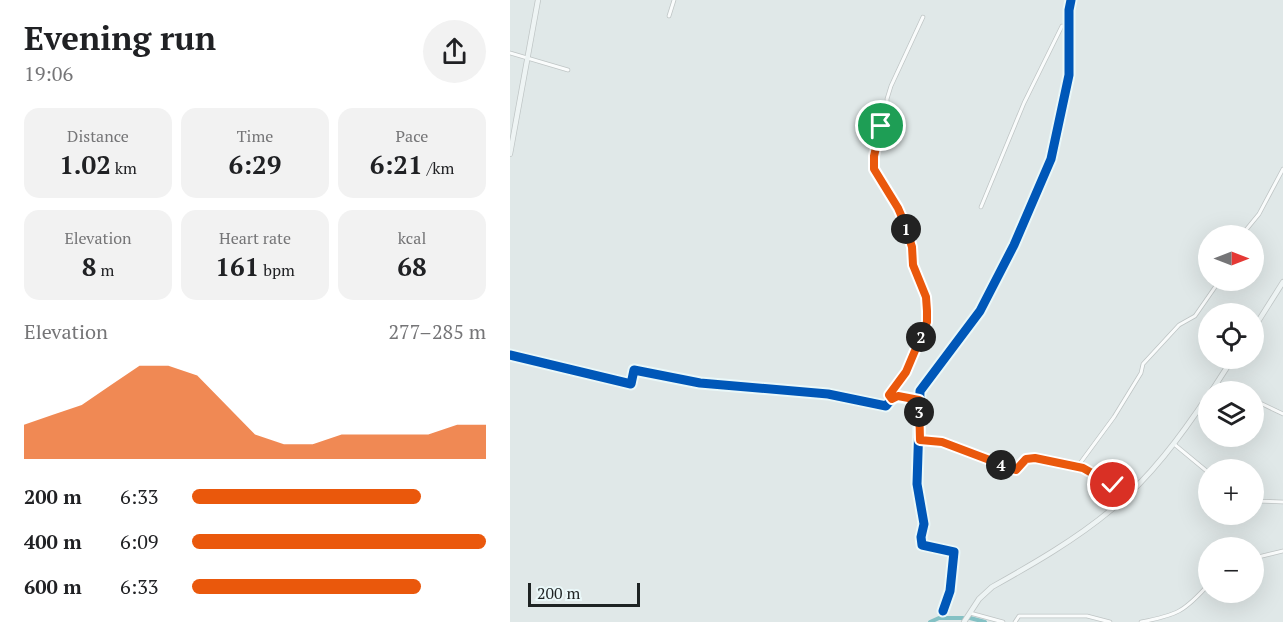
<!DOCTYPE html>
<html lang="en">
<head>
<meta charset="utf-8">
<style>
  :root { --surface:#fff; --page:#f2f2f2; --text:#202124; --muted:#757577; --accent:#ea580c }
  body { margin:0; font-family:"PT Serif",serif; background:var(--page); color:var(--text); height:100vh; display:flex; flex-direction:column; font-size:22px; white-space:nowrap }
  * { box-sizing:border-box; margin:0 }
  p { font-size:20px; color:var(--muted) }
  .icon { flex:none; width:33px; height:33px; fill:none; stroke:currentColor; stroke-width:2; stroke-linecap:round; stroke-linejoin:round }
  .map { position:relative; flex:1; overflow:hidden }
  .drawer { display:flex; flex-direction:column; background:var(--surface); width:510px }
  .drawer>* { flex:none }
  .needle { width:39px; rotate:90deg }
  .fabs { position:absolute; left:688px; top:225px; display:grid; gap:12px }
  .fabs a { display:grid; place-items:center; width:66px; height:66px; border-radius:50%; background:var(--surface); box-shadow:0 6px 24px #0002; font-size:30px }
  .scale { position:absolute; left:18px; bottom:15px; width:112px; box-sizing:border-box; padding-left:6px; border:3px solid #1e2323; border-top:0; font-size:16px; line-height:21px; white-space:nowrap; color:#1e2323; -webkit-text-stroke:4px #eaf8f9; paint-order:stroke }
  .pin { position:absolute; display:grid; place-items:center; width:51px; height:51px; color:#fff; margin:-26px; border:3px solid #fff; border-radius:50%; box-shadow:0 2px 6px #0007 }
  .km { position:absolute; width:30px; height:30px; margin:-15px; border-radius:50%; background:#222; color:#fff; font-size:16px; line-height:30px; text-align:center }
  .round { display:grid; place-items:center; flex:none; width:63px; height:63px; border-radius:32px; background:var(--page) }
  .overview { display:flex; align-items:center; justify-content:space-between; height:102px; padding:0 24px }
  h1 { font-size:33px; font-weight:700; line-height:45px }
  .metrics { display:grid; grid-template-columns:repeat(3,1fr); gap:9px; height:102px; padding:6px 24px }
  .metrics div { display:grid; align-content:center; border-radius:15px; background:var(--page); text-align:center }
  .metrics b { font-size:26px; font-weight:700 }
  .metrics small { font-size:16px; font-weight:400 }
  .metrics p { font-size:16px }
  .chart { height:168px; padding:12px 24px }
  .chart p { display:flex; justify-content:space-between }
  .chart svg { width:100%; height:108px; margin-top:6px; fill:var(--accent); opacity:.7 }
  ul { padding:0 24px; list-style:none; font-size:20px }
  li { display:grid; grid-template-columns:96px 72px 1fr; align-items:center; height:45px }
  li i { height:15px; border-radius:8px; background:var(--accent) }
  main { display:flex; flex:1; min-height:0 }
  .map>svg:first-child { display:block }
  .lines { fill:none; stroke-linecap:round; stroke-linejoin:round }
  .canal { stroke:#84c1c4; stroke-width:4 }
  .street-casing { stroke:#bfc5c5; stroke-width:4.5 }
  .secondary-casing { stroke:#bfc5c5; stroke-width:6 }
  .street { stroke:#fafcfc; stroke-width:3 }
  .secondary { stroke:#eef4f4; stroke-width:4.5 }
  .cycleway-casing { stroke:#eaf8f9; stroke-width:13 }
  .cycleway { stroke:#0057b8; stroke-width:9 }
  .route-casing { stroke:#fff; stroke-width:12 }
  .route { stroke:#ea580c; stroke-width:8 }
</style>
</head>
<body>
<main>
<section class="drawer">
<div class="overview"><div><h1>Evening run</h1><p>19:06</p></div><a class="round"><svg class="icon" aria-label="share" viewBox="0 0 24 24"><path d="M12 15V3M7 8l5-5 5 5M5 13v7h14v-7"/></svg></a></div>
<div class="metrics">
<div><p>Distance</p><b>1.02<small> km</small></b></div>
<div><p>Time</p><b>6:29</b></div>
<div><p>Pace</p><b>6:21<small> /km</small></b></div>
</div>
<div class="metrics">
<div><p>Elevation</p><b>8<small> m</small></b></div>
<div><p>Heart rate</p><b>161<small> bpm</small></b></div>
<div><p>kcal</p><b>68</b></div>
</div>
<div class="chart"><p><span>Elevation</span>277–285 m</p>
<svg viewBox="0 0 160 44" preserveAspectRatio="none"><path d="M0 44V30L10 26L20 22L30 14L40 6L50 6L60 10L70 22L80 34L90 38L100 38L110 34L120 34L130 34L140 34L150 30L160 30V44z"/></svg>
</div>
<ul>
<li><b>200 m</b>6:33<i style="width:78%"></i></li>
<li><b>400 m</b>6:09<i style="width:100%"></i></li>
<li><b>600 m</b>6:33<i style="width:78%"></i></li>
</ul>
</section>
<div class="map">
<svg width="773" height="622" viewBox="0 0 773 622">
  <rect width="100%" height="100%" fill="#e0e8e8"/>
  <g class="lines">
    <g class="canal">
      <path d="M460,618l15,4"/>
      <path d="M420,622l9,-4h24"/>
    </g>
    <defs>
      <g id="street">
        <path d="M159,16l5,-16"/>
        <path d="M0,53l58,17"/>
        <path d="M471,207l43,-104 38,-77 6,1"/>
        <path d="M731,236l18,-22 24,-45"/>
        <path d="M0,355l121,29 3,-14 66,13 128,11 58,12 8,-10 25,4"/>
        <path d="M707,383l18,9"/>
        <path d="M382,399l-3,-4 2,-6 7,-4 8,-13 21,-50v-11l-1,-14 -13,-32 -1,-18 -8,-25 -5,-14 -25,-39v-13l7,-30 7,-11 -1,-16 4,-13 32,-69"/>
        <path d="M744,400l29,14"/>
        <path d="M410,439l22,3 74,28 10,-11 9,-1 48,10 44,26"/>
        <path d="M664,444l35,29"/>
        <path d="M568,466l36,-49 27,-44 2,-9 36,-39 16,-9 25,-36"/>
        <path d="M744,501l29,1"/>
        <path d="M744,558l29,-7"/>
        <path d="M433,611l7,-20 4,-39 -32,-7 -1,-8 3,-13 -7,-40 3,-93 60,-80 34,-66 37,-86 18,-84v-65l2,-10"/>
        <path d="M460,613l33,9"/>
        <path d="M505,622l4,-6h68l23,6"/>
        <path d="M631,622c36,-7 43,-10 68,-38"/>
      </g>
      <g id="secondary">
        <path d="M0,154l28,-154"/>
        <path d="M744,328l29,-46"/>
        <path d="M701,392l22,-34"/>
        <path d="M454,622l15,-23 13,-12c41,-23 83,-47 119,-77 39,-32 70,-74 98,-116"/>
      </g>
    </defs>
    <use href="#street" class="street-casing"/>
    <use href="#secondary" class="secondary-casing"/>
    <use href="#street" class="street"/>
    <use href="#secondary" class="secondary"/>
    <defs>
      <g id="cycleway">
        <path d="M0,355l121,29 3,-14 66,13 128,11 58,12 8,-10 25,4"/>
        <path d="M433,611l7,-20 4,-39 -32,-7 -1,-8 3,-13 -7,-40 3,-93 60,-80 34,-66 37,-86 18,-84v-65l2,-10"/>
      </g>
    </defs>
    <use href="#cycleway" class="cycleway-casing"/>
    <use href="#cycleway" class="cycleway"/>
  </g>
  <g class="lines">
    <defs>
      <path id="route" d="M371,126l-7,30v13l24,39 6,14 8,25 1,18 13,32 1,14v11l-21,50 -17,23 3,4 6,-3 21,4 1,40 22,2 74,28 10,-11 9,-1 48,10 30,17"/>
    </defs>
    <use href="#route" class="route-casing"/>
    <use href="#route" class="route"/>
  </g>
</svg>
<div class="fabs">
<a><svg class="needle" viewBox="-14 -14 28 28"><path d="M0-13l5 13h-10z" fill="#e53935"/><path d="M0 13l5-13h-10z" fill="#757577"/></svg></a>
<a><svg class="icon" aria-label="locate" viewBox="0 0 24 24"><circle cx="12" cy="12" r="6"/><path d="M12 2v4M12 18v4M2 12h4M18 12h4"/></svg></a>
<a><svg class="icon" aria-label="layers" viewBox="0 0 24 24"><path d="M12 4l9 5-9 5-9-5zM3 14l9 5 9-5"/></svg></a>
<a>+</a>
<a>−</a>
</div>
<div class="scale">200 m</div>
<div class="pin" style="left:371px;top:126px;background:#1e9e55"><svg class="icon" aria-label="arrive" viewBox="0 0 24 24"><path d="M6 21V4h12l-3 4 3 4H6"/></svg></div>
<div class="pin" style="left:603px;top:485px;background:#d93025"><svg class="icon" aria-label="check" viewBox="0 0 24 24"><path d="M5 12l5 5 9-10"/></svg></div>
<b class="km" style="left:396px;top:229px">1</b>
<b class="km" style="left:411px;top:337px">2</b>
<b class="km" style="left:409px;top:412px">3</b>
<b class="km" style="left:491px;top:465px">4</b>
</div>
</main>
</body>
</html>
